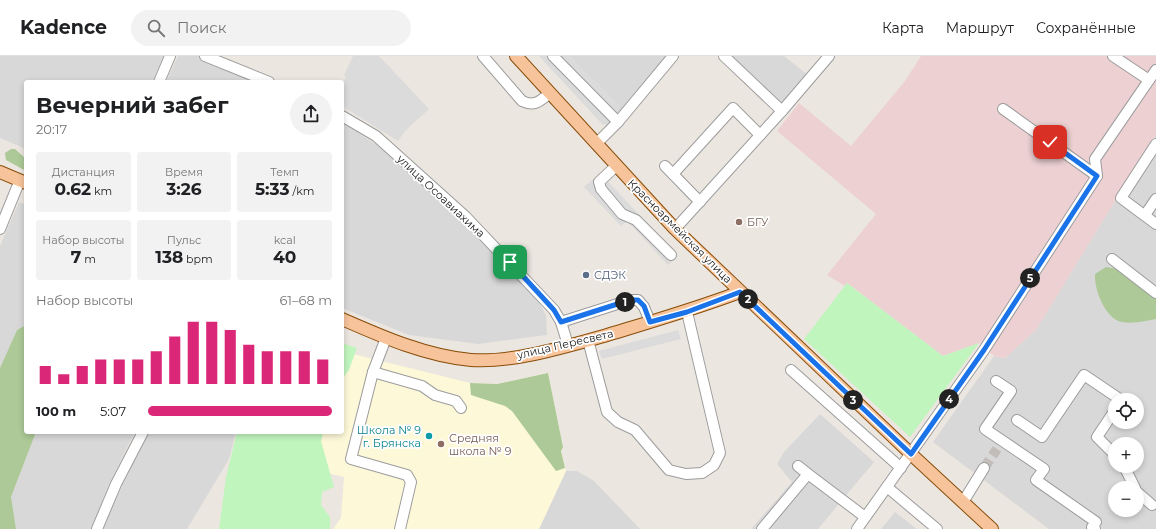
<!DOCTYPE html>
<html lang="ru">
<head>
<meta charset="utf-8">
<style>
  :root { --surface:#fff; --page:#f2f2f2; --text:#202124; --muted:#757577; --line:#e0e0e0; --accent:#db2777 }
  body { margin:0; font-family:Montserrat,sans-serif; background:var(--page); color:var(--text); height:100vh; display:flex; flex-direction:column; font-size:15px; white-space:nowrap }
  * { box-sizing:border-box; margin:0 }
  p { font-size:13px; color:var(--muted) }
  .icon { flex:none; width:22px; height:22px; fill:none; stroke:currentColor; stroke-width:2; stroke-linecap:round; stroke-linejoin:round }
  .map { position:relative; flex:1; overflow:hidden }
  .drawer { position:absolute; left:24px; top:24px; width:320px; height:354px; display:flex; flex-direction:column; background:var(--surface); border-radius:4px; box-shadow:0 2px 6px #0003 }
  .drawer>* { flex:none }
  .controls { position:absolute; left:1108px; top:337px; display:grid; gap:8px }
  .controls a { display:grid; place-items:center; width:36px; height:36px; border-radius:50%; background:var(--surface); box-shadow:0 2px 6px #0003; font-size:20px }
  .pin { position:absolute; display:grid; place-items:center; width:34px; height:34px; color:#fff; margin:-17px; border-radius:8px; box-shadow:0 2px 6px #0006 }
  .km { position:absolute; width:20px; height:20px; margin:-10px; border-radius:50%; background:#222; color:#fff; font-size:11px; line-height:20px; text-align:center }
  .round { display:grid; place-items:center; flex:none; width:42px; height:42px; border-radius:21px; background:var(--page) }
  .head { display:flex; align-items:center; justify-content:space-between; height:68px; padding:0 12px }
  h1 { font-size:22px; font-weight:700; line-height:30px }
  .metrics { display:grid; grid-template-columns:repeat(3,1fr); gap:6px; height:68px; padding:4px 12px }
  .metrics div { display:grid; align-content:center; border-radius:4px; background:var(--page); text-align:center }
  .metrics b { font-size:17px; font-weight:700 }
  .metrics small { font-size:11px; font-weight:400 }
  .metrics p { font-size:11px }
  .chart { height:112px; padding:8px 12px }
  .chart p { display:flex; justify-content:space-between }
  .chart svg { width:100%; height:72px; margin-top:4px; stroke:var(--accent); stroke-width:6 }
  ul { padding:0 12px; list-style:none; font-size:13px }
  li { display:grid; grid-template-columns:64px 48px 1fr; align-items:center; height:30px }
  li i { height:10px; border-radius:5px; background:var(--accent) }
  header { display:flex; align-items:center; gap:24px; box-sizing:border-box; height:56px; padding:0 20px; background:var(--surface); border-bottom:1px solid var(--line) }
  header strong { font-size:19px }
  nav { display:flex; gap:22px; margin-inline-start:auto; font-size:14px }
  .search { width:280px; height:36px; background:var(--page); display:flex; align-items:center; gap:10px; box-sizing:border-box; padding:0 14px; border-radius:22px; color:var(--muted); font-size:15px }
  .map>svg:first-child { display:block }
  .residential { fill:#d9d8d8; fill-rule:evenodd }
  .commercial { fill:#ecd0d2 }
  .education { fill:#fdf8d8 }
  .forest { fill:#acc997 }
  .park { fill:#c1f5be }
  .parking { fill:#dbdbdb }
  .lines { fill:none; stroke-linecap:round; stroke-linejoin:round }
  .minor-tunnel { stroke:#c2bdb9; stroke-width:10; stroke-dasharray:10 5; stroke-linecap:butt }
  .minor-casing { stroke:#9c9c9c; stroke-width:12 }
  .major-casing { stroke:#894d08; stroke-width:14 }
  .minor { stroke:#fff; stroke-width:10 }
  .major { stroke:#f6c39b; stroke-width:12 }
  .route-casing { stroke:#fff; stroke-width:8 }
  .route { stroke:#1a73e8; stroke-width:5 }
  .education-dot { fill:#8d6e63; stroke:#fff; stroke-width:1.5 }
  .service-dot { fill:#5c6f8a; stroke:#fff; stroke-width:1.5 }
  .culture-dot { fill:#0f9aa8; stroke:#fff; stroke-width:1.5 }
  .labels { text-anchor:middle; stroke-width:3.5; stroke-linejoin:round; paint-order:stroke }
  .street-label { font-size:11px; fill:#1b1b1b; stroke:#fff }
  .education-label { font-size:11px; fill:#785e54; stroke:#fff; text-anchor:start }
  .service-label { font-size:11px; fill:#4e5e75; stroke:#fff; text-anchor:start }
  .culture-label { font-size:11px; fill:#0d838f; stroke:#fff; text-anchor:end }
</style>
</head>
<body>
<header>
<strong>Kadence</strong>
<div class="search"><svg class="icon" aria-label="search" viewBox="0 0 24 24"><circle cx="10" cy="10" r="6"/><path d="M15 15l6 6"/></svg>Поиск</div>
<nav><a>Карта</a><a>Маршрут</a><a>Сохранённые</a></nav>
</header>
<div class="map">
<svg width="1156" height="473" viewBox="0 0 1156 473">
  <rect width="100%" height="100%" fill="#ece6e0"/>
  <g class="residential">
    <path d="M0,0h163l-11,26h-126v67l-26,-11z"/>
    <path d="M178,0h24l67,26h-103z"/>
    <path d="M546,0h121l-59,72z"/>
    <path d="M730,0h54l24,19 -29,31z"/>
    <path d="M342,66l39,26 106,98 52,56 7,13 1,20 -69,9 -69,-9 -67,-27z"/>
    <path d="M1156,78v395h-107l-116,-87 61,-86 11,2 31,-28zM1115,344h22v22h-22zM1115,388h22v22h-22zM1115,432h22v22h-22z"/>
    <path d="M19,146l7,3v120l-9,5 -17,38v-122z"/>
    <path d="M820,358l54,48 -56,67h-67l41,-47 -15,-18 7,-12z"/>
    <path d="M36,376h99l-26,52 -18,45h-75l-5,-32z"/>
    <path d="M149,376h87l-7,27 -42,70h-84l19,-43z"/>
    <path d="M566,415h11l17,10 46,48h-101z"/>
    <path d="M895,456l22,17h-36z"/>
  </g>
  <path class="commercial" d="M921,0h235v78l-120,196 -31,28 -11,-2 -15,-13 -36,13 -96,-73 -2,3 -18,-11 49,-61 -99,-83 22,-28 52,43 54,-65z"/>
  <path class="education" d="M349,297l121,30 27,1 51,-11 15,74 -2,4 5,20 -27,58h-206l8,-11 3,-41 -17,-4 -8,-32 2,-9h21v-70z"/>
  <g class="forest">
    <path d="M11,93h4l11,10v12l-20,-11 -1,-7z"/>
    <path d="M1106,211l18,3 32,22v27c-11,2 -23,5 -34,3 -17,-3 -28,-33 -27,-48z"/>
    <path d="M26,269v107h10l-25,65 5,32h-16v-161l17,-38z"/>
    <path d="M548,317l15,74 -2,4 4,17 -9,3 -44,-60 -7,-5 -34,-11 -1,-12 27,1z"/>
  </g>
  <g class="park">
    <path d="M847,227l96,73 36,-13 -69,94 -106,-98z"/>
    <path d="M342,287l15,5 -8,22 -7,9z"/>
    <path d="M237,376h86l-2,9 13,46 -12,5 -1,13 9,12v12h-111l7,-52z"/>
  </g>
  <g class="parking">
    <path d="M353,0h26l50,53 -23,21 -8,11 -56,-35v-21l4,-8 -2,-2z"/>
    <path d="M539,0h32l48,49 -1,6 -15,14z"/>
    <path d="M600,117l78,83 -10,9 -41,-44 -6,5 -37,-39z"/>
    <path d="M678,274l3,9 -79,20 -3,-8z"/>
  </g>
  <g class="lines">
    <path class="minor-tunnel" d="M984,412l13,-19"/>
    <defs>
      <g id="minor">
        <path d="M205,0l64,26"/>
        <path d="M483,0l39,45c13,6 18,0 28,-8"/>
        <path d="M553,0l65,66"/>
        <path d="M724,0l58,55"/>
        <path d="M1113,0l36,24"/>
        <path d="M159,26l11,-26"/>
        <path d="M1003,53l94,67"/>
        <path d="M342,60l34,20 90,81 88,93 7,12 7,23"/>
        <path d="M596,88l22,-22 55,-66"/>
        <path d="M1156,88l-35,54 35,26"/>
        <path d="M616,110l-17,16 2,7 21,25 14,6 35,35"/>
        <path d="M665,110l35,36"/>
        <path d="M673,118l60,-66 27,27"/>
        <path d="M1145,159l11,-16"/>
        <path d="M0,173l20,-49"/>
        <path d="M675,173l107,-118 47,-55"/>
        <path d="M1112,203l44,34"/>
        <path d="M561,266l69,-22h8l6,7 6,15"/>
        <path d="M386,282l-13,34 -22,87 56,16 4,7 -11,47"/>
        <path d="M588,284l19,72 11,10 17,8 34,40 17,4 16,-1 12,-8 6,-12 -33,-141"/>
        <path d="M791,314l110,98"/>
        <path d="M373,316l49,14 13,9 21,6 5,7"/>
        <path d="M996,325l15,10 -26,38 59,40 -8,11 60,42 -4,5 3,2"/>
        <path d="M1115,354l-18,27 18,18"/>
        <path d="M1017,364l25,17 42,-62 37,25"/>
        <path d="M1124,410l11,22"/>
        <path d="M808,418l57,43"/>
        <path d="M887,431l50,42"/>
        <path d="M1137,436l15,13"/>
        <path d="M963,446l21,-34"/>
        <path d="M97,473l19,-45 27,-52"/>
        <path d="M762,473l46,-55 -10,-8"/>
        <path d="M857,473l127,-179 113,-174 -2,-17 61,-89"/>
      </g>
      <g id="major">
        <path d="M516,0l159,173 236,225 81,75"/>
        <path d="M0,116l26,11"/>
        <path d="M342,263c41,18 84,37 129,41 41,3 94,-13 133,-24 46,-14 91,-27 136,-44"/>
      </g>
    </defs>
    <use href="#minor" class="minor-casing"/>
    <use href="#major" class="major-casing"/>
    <use href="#minor" class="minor"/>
    <use href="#major" class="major"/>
  </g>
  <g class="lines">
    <defs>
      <path id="route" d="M510,206l44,48 7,12 69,-22h8l6,6 6,16 37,-10 53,-20 171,162 73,-104 113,-174 -47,-34"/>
    </defs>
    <use href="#route" class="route-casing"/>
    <use href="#route" class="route"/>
  </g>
  <g class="education-dot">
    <circle cx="739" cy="166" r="4"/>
    <circle cx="441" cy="388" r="4"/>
  </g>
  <circle class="service-dot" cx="586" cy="219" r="4"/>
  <circle class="culture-dot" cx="429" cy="380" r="4"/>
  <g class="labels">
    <g class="street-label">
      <text transform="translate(441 140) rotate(43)" y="4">улица Осоавиахима</text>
      <text transform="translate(680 175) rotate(45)" y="4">Красноармейская улица</text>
      <text transform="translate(565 288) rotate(-13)" y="4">улица Пересвета</text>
    </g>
    <g class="education-label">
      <text x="747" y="170">БГУ</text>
      <text x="449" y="386">Средняя<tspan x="449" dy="13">школа № 9</tspan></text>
    </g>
    <g class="service-label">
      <text x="594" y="223">СДЭК</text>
    </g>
    <g class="culture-label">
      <text x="421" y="378">Школа № 9<tspan x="421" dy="13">г. Брянска</tspan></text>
    </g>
  </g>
</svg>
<div class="controls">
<a><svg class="icon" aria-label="locate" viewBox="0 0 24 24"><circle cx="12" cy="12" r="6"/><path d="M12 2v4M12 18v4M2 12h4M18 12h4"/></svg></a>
<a>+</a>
<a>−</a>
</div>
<div class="pin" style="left:510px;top:206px;background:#1e9e55"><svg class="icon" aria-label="arrive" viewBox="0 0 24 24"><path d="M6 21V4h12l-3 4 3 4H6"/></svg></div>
<div class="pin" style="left:1050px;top:86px;background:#d93025"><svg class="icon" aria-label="check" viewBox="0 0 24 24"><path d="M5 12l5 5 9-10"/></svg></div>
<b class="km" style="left:625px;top:246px">1</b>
<b class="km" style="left:748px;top:243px">2</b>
<b class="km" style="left:853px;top:344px">3</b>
<b class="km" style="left:949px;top:343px">4</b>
<b class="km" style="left:1030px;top:222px">5</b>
<section class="drawer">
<div class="head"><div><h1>Вечерний забег</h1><p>20:17</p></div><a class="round"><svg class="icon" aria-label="share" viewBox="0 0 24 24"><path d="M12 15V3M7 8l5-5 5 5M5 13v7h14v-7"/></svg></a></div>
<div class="metrics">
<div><p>Дистанция</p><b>0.62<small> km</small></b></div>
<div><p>Время</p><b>3:26</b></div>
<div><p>Темп</p><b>5:33<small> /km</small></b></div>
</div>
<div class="metrics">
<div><p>Набор высоты</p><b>7<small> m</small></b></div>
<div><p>Пульс</p><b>138<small> bpm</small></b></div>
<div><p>kcal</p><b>40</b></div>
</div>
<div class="chart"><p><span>Набор высоты</span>61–68 m</p>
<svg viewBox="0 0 160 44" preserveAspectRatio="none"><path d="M5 44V33M15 44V38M25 44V33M35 44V29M45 44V29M55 44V29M65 44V24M75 44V15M85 44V6M95 44V6M105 44V11M115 44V20M125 44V24M135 44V24M145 44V24M155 44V29"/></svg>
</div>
<ul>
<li><b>100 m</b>5:07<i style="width:100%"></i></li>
</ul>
</section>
</div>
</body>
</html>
